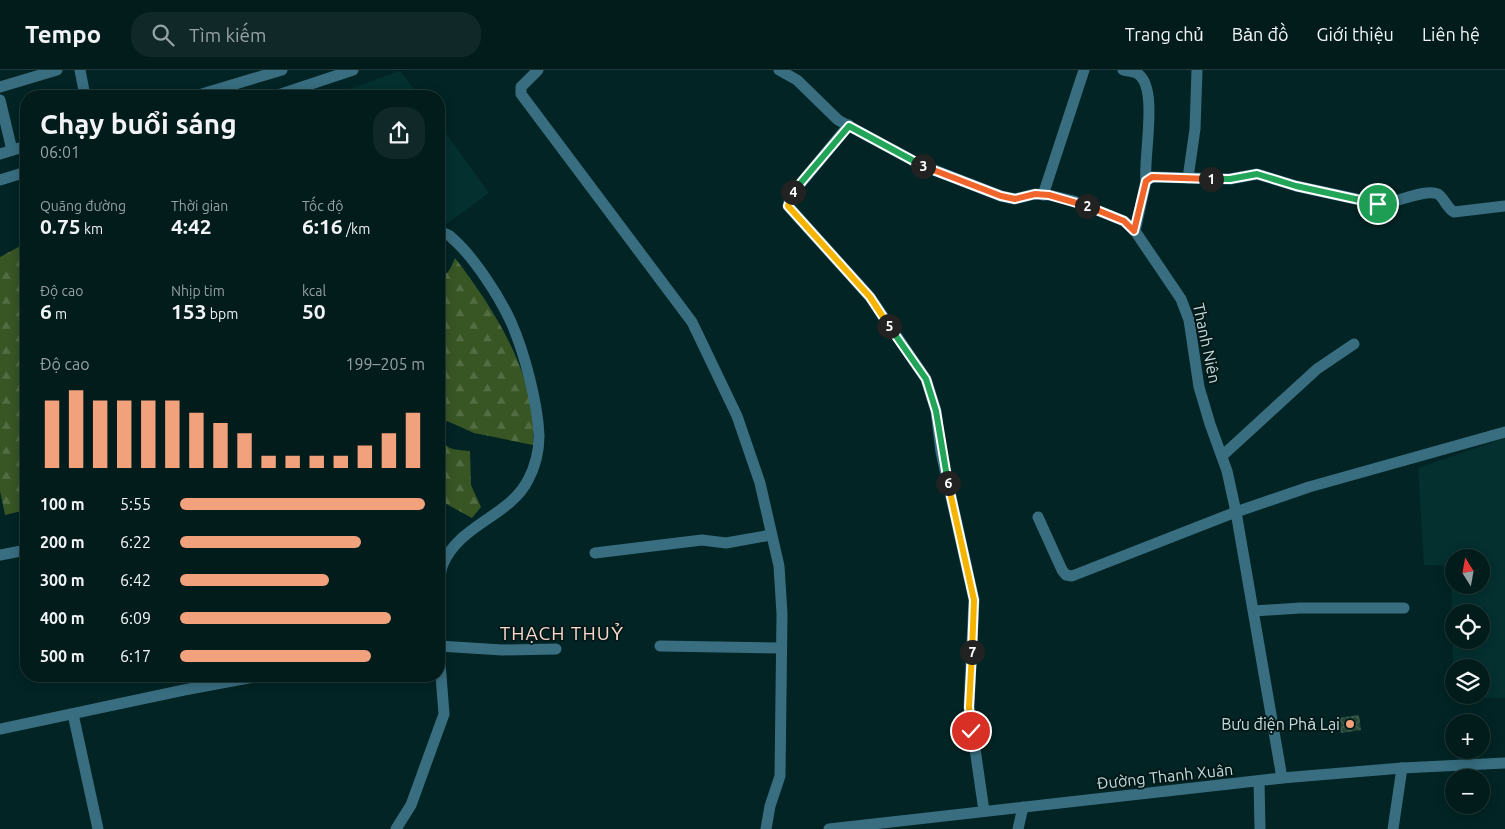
<!DOCTYPE html>
<html lang="vi">
<head>
<meta charset="utf-8">
<style>
  :root { --surface:#021b1b; --page:#102828; --text:#f1f3f6; --muted:#96a1a3; --line:#23393a; --accent:#f1a17c }
  body { margin:0; font-family:Ubuntu,sans-serif; background:var(--page); color:var(--text); height:100vh; display:flex; flex-direction:column; font-size:19px; white-space:nowrap }
  * { box-sizing:border-box; margin:0 }
  p { font-size:16px; color:var(--muted) }
  .icon { flex:none; width:28px; height:28px; fill:none; stroke:currentColor; stroke-width:2; stroke-linecap:round; stroke-linejoin:round }
  .map { position:relative; flex:1; overflow:hidden }
  .details { position:absolute; left:20px; top:20px; width:425px; height:592px; display:flex; flex-direction:column; background:var(--surface); border-radius:20px; box-shadow:0 2px 12px #0003,0 0 0 1px var(--line) }
  .details>* { flex:none }
  .needle { width:32px; rotate:349deg }
  .buttons { position:absolute; left:1445px; top:479px; display:grid; gap:10px }
  .buttons a { display:grid; place-items:center; width:45px; height:45px; border-radius:50%; background:var(--surface); box-shadow:0 2px 12px #0003,0 0 0 1px var(--line); font-size:25px }
  .pin { position:absolute; display:grid; place-items:center; width:42px; height:42px; color:#fff; margin:-21px; border:2px solid #fff; border-radius:50%; box-shadow:0 1px 5px #0007 }
  .km { position:absolute; width:25px; height:25px; margin:-12px; border-radius:50%; background:#222; color:#fff; font-size:14px; line-height:25px; text-align:center }
  .round { display:grid; place-items:center; flex:none; width:52px; height:52px; border-radius:20px; background:var(--page) }
  .summary { display:flex; align-items:center; justify-content:space-between; height:85px; padding:0 20px }
  h1 { font-size:28px; font-weight:700; line-height:38px }
  .figures { display:grid; grid-template-columns:repeat(3,1fr); gap:8px; height:85px; padding:5px 20px }
  .figures div { display:grid; align-content:center }
  .figures b { font-size:21px; font-weight:700 }
  .figures small { font-size:14px; font-weight:400 }
  .figures p { font-size:14px }
  .chart { height:140px; padding:10px 20px }
  .chart p { display:flex; justify-content:space-between }
  .chart svg { width:100%; height:90px; margin-top:5px; stroke:var(--accent); stroke-width:6 }
  ul { padding:0 20px; list-style:none; font-size:16px }
  li { display:grid; grid-template-columns:80px 60px 1fr; align-items:center; height:38px }
  li i { height:12px; border-radius:6px; background:var(--accent) }
  header { display:flex; align-items:center; gap:30px; box-sizing:border-box; height:70px; padding:0 25px; background:var(--surface); border-bottom:1px solid var(--line) }
  header strong { font-size:24px }
  nav { display:flex; gap:28px; margin-inline-start:auto; font-size:18px }
  .search { width:350px; height:45px; background:var(--page); display:flex; align-items:center; gap:12px; box-sizing:border-box; padding:0 18px; border-radius:20px; color:var(--muted); font-size:19px }
  .map>svg:first-child { display:block }
  .built { fill:#04302f; fill-rule:evenodd }
  .forest { fill:url(#forest-firs) }
  .building { fill:url(#building-cross-hatch) }
  .lines { fill:none; stroke-linecap:round; stroke-linejoin:round }
  .minor { stroke:#386e80; stroke-width:11 }
  .split-1-casing { stroke:#fff; stroke-width:10 }
  .split-2-casing { stroke:#fff; stroke-width:10 }
  .split-3-casing { stroke:#fff; stroke-width:10 }
  .split-4-casing { stroke:#fff; stroke-width:10 }
  .split-5-casing { stroke:#fff; stroke-width:10 }
  .split-6-casing { stroke:#fff; stroke-width:10 }
  .split-7-casing { stroke:#fff; stroke-width:10 }
  .split-8-casing { stroke:#fff; stroke-width:10 }
  .split-1 { stroke:#22a559; stroke-width:6 }
  .split-2 { stroke:#f0652b; stroke-width:6 }
  .split-3 { stroke:#f0652b; stroke-width:6 }
  .split-4 { stroke:#22a559; stroke-width:6 }
  .split-5 { stroke:#f5b400; stroke-width:6 }
  .split-6 { stroke:#22a559; stroke-width:6 }
  .split-7 { stroke:#f5b400; stroke-width:6 }
  .split-8 { stroke:#f5b400; stroke-width:6 }
  .poi-dot { fill:#f1a17c; stroke:#031919; stroke-width:2 }
  .labels { text-anchor:middle; stroke-width:4; stroke-linejoin:round; paint-order:stroke }
  .street-label { font-size:16px; fill:#c5dbda; stroke:#031919 }
  .poi-label { font-size:16px; fill:#c5dbda; stroke:#031919; text-anchor:end }
  .quarter-label { font-size:19px; letter-spacing:1px; fill:#f8d9cb; stroke:#031919 }
</style>
</head>
<body>
<header>
<strong>Tempo</strong>
<div class="search"><svg class="icon" aria-label="search" viewBox="0 0 24 24"><circle cx="10" cy="10" r="6"/><path d="M15 15l6 6"/></svg>Tìm kiếm</div>
<nav><a>Trang chủ</a><a>Bản đồ</a><a>Giới thiệu</a><a>Liên hệ</a></nav>
</header>
<div class="map">
<svg width="1505" height="759" viewBox="0 0 1505 759">
  <defs>
    <pattern id="forest-firs" width="22" height="20" patternUnits="userSpaceOnUse" patternTransform="scale(1.25)"><rect width="22" height="20" fill="#385524"/><path d="M5 1l3.5 6h-7zM16 11l3.5 6h-7z" fill="#536d43"/></pattern>
    <pattern id="building-cross-hatch" width="8" height="8" patternUnits="userSpaceOnUse" patternTransform="scale(1.25)"><rect width="8" height="8" fill="#254738"/><path d="M0 0l8 8M0 8l8-8" fill="none" stroke="#436154"/></pattern>
  </defs>
  <rect width="100%" height="100%" fill="#022424"/>
  <g class="built">
    <path d="M400,1l19,25h-90z"/>
    <path d="M439,54l50,69 -47,34 -3,-1z"/>
    <path d="M1505,368v260h-51l-3,-132 -27,-1 -6,-97zM1454,488h27v27h-27zM1454,542h27v28h-27zM1454,598h27v27h-27z"/>
  </g>
  <g class="forest">
    <path d="M26,173v267l-21,5 -5,-24v-234z"/>
    <path d="M455,188c34,44 68,97 77,152 2,11 1,24 1,35l-59,-12 -27,-12 -8,10c6,20 12,18 31,20l1,34 10,22 -9,11 -33,-18v-223c10,-2 12,-10 16,-19z"/>
  </g>
  <path class="building" d="M1359,645l2,15 -20,3 -3,-15z"/>
  <g class="lines">
    <g class="minor">
      <path d="M80,0l5,26"/>
      <path d="M538,0l-17,17v7l171,228 45,94 23,67 19,83 3,48 -2,162 -10,30 -4,23"/>
      <path d="M779,0l18,10 41,40 83,45 80,31 14,3 20,-5 14,1 25,6 50,20 11,10 46,68 8,21 10,67 11,37 17,47 9,41 46,266"/>
      <path d="M1123,0c4,1 11,1 15,4 21,14 5,84 8,107"/>
      <path d="M0,17l57,-17"/>
      <path d="M195,26l87,-26"/>
      <path d="M275,26l78,-26"/>
      <path d="M0,30l12,50"/>
      <path d="M849,55l-58,70 -3,11 82,91 56,82 10,32 5,41 33,148 -5,107 15,104"/>
      <path d="M0,84l26,-8"/>
      <path d="M1188,108l7,-49 2,-59"/>
      <path d="M0,110l26,-8"/>
      <path d="M1043,125l41,-125"/>
      <path d="M439,161c4,2 10,3 13,7 22,19 47,58 59,84 13,29 27,82 28,114 0,14 -4,31 -11,44 -18,36 -68,44 -85,84 -5,11 -3,29 -4,41"/>
      <path d="M1135,161l11,-50 6,-4 78,2 27,-5 39,12 83,18c15,0 46,-16 59,-10 6,4 9,14 16,18l51,-6"/>
      <path d="M1222,386l95,-87 37,-25"/>
      <path d="M1038,447l24,53 4,5 6,1 164,-64 73,-25 196,-55"/>
      <path d="M595,483l107,-13 24,3 45,-8"/>
      <path d="M0,485l26,-5"/>
      <path d="M1254,541l46,-3h104"/>
      <path d="M439,576l63,4 54,-1"/>
      <path d="M660,576l121,2"/>
      <path d="M73,644l25,115"/>
      <path d="M0,659l184,-39 75,-14"/>
      <path d="M1259,711l1,48"/>
      <path d="M396,759l15,-24 33,-91 -5,-64"/>
      <path d="M829,759l453,-51 120,-10 103,-5"/>
      <path d="M1018,759l5,-22"/>
      <path d="M1393,759l9,-61"/>
    </g>
  </g>
  <g class="lines">
    <defs>
      <path id="split-1" d="M1211,109h19l27,-5 39,12 82,18"/>
      <path id="split-2" d="M1087,136l37,15 10,10 12,-50 6,-4 59,2"/>
      <path id="split-3" d="M923,96l78,30 14,3 20,-5 14,1 38,11"/>
      <path id="split-4" d="M793,122l56,-66 74,40"/>
      <path id="split-5" d="M793,122l-5,14 82,91 19,29"/>
      <path id="split-6" d="M889,256l37,53 10,32 12,72"/>
      <path id="split-7" d="M948,413l26,117 -2,52"/>
      <path id="split-8" d="M971,661l-2,-24 3,-55"/>
    </defs>
    <use href="#split-1" class="split-1-casing"/>
    <use href="#split-2" class="split-2-casing"/>
    <use href="#split-3" class="split-3-casing"/>
    <use href="#split-4" class="split-4-casing"/>
    <use href="#split-5" class="split-5-casing"/>
    <use href="#split-6" class="split-6-casing"/>
    <use href="#split-7" class="split-7-casing"/>
    <use href="#split-8" class="split-8-casing"/>
    <use href="#split-1" class="split-1"/>
    <use href="#split-2" class="split-2"/>
    <use href="#split-3" class="split-3"/>
    <use href="#split-4" class="split-4"/>
    <use href="#split-5" class="split-5"/>
    <use href="#split-6" class="split-6"/>
    <use href="#split-7" class="split-7"/>
    <use href="#split-8" class="split-8"/>
  </g>
  <circle class="poi-dot" cx="1350" cy="654" r="5"/>
  <g class="labels">
    <g class="street-label">
      <text transform="translate(1207 273) rotate(78)" y="6">Thanh Niên</text>
      <text transform="translate(1165 706) rotate(-6)" y="6">Đường Thanh Xuân</text>
    </g>
    <g class="poi-label">
      <text x="1340" y="660">Bưu điện Phả Lại</text>
    </g>
    <g class="quarter-label">
      <text x="562" y="570">THẠCH THUỶ</text>
    </g>
  </g>
</svg>
<div class="buttons">
<a><svg class="needle" viewBox="-14 -14 28 28"><path d="M0-13l5 13h-10z" fill="#e53935"/><path d="M0 13l5-13h-10z" fill="#96a1a3"/></svg></a>
<a><svg class="icon" aria-label="locate" viewBox="0 0 24 24"><circle cx="12" cy="12" r="6"/><path d="M12 2v4M12 18v4M2 12h4M18 12h4"/></svg></a>
<a><svg class="icon" aria-label="layers" viewBox="0 0 24 24"><path d="M12 4l9 5-9 5-9-5zM3 14l9 5 9-5"/></svg></a>
<a>+</a>
<a>−</a>
</div>
<div class="pin" style="left:1378px;top:134px;background:#1e9e55"><svg class="icon" aria-label="arrive" viewBox="0 0 24 24"><path d="M6 21V4h12l-3 4 3 4H6"/></svg></div>
<div class="pin" style="left:971px;top:661px;background:#d93025"><svg class="icon" aria-label="check" viewBox="0 0 24 24"><path d="M5 12l5 5 9-10"/></svg></div>
<b class="km" style="left:1211px;top:109px">1</b>
<b class="km" style="left:1087px;top:136px">2</b>
<b class="km" style="left:923px;top:96px">3</b>
<b class="km" style="left:793px;top:122px">4</b>
<b class="km" style="left:889px;top:256px">5</b>
<b class="km" style="left:948px;top:413px">6</b>
<b class="km" style="left:972px;top:582px">7</b>
<section class="details">
<div class="summary"><div><h1>Chạy buổi sáng</h1><p>06:01</p></div><a class="round"><svg class="icon" aria-label="share" viewBox="0 0 24 24"><path d="M12 15V3M7 8l5-5 5 5M5 13v7h14v-7"/></svg></a></div>
<div class="figures">
<div><p>Quãng đường</p><b>0.75<small> km</small></b></div>
<div><p>Thời gian</p><b>4:42</b></div>
<div><p>Tốc độ</p><b>6:16<small> /km</small></b></div>
</div>
<div class="figures">
<div><p>Độ cao</p><b>6<small> m</small></b></div>
<div><p>Nhịp tim</p><b>153<small> bpm</small></b></div>
<div><p>kcal</p><b>50</b></div>
</div>
<div class="chart"><p><span>Độ cao</span>199–205 m</p>
<svg viewBox="0 0 160 44" preserveAspectRatio="none"><path d="M5 44V11M15 44V6M25 44V11M35 44V11M45 44V11M55 44V11M65 44V17M75 44V22M85 44V27M95 44V38M105 44V38M115 44V38M125 44V38M135 44V33M145 44V27M155 44V17"/></svg>
</div>
<ul>
<li><b>100 m</b>5:55<i style="width:100%"></i></li>
<li><b>200 m</b>6:22<i style="width:74%"></i></li>
<li><b>300 m</b>6:42<i style="width:61%"></i></li>
<li><b>400 m</b>6:09<i style="width:86%"></i></li>
<li><b>500 m</b>6:17<i style="width:78%"></i></li>
</ul>
</section>
</div>
</body>
</html>
